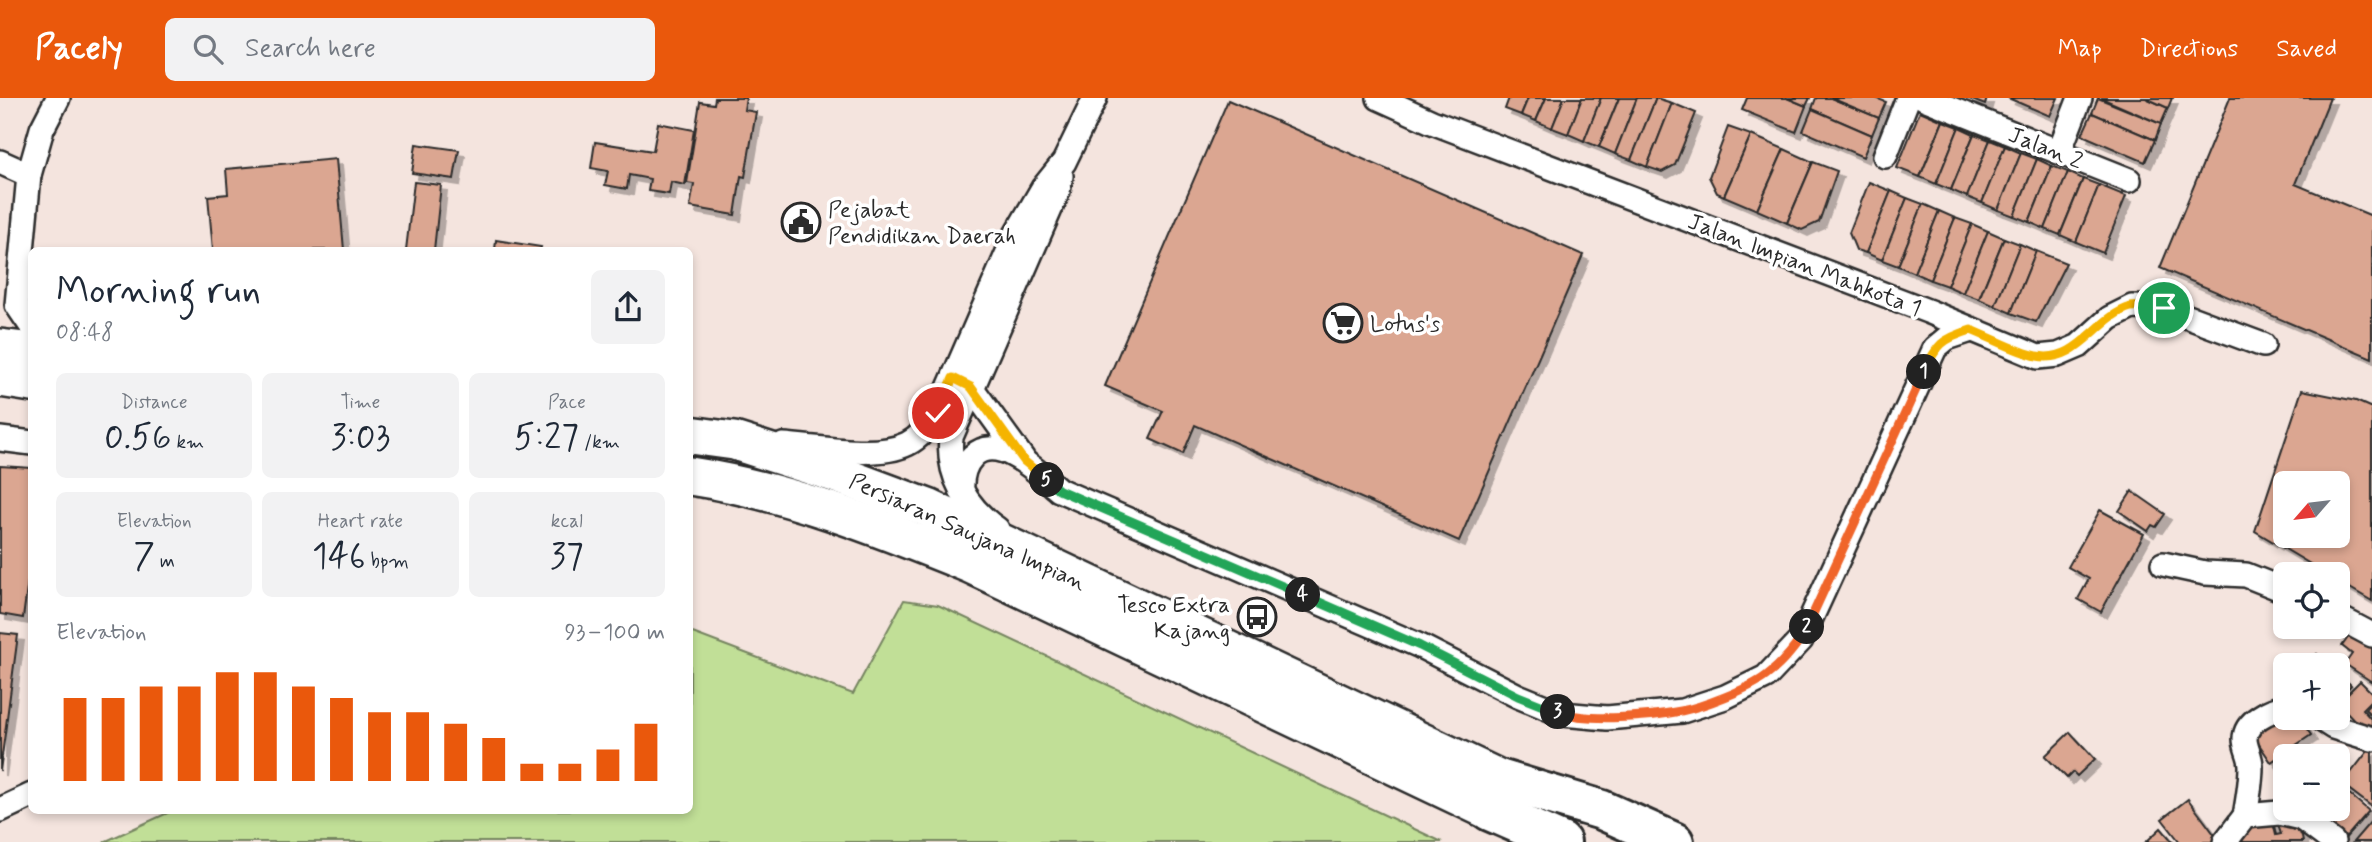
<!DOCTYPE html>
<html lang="en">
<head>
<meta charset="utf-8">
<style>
  :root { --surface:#fff; --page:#f2f2f3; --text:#1f2937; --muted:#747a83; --accent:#ea580c }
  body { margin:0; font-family:Mynerve,sans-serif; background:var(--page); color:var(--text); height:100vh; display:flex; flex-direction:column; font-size:26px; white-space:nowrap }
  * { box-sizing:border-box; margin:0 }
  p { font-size:23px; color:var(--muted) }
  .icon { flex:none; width:38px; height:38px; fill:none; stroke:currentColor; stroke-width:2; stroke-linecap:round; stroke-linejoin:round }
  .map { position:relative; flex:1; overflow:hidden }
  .sheet { position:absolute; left:28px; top:149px; width:665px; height:567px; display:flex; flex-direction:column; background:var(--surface); border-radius:10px; box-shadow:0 4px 10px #0003 }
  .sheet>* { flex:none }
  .needle { width:46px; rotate:242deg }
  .buttons { position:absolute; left:2273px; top:373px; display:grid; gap:14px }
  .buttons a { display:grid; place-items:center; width:77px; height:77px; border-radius:10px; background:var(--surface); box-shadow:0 4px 10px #0003; font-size:35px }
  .pin { position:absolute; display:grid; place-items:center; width:60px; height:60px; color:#fff; margin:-30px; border:4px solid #fff; border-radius:50%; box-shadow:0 2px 7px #0007 }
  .km { position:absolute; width:35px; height:35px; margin:-18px; border-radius:50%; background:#222; color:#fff; font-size:19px; line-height:35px; text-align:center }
  .round { display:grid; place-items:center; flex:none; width:74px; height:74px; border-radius:10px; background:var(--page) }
  .headline { display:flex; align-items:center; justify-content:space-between; height:119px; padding:0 28px }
  h1 { font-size:38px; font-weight:600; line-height:52px }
  .stats { display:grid; grid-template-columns:repeat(3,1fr); gap:10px; height:119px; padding:7px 28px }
  .stats div { display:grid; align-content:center; border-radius:10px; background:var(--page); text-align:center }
  .stats b { font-size:35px; font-weight:600 }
  .stats small { font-size:19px; font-weight:400 }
  .stats p { font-size:19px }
  .chart { height:196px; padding:14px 28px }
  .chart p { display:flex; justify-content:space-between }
  .chart svg { width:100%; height:126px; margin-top:7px; stroke:var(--accent); stroke-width:6 }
  header { display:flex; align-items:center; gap:42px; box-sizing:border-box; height:98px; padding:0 35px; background:var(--accent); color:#fff }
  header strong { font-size:33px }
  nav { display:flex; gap:38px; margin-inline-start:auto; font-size:24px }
  .search { width:490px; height:63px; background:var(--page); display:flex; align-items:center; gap:18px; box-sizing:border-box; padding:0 24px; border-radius:10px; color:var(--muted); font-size:26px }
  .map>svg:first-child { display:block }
  .green { fill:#c1df97; stroke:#768561; stroke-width:2 }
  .building { fill:#dba691; stroke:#2b2b2b; stroke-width:2; fill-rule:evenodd; filter:url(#shadow) }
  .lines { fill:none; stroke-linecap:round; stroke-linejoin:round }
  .minor-casing { stroke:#2b2b2b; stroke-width:28 }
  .trunk-casing { stroke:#2b2b2b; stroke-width:42 }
  .motorway-casing { stroke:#2b2b2b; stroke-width:44 }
  .minor { stroke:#fff; stroke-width:23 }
  .trunk { stroke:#fff; stroke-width:37 }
  .motorway { stroke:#fff; stroke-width:38 }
  .split-1-casing { stroke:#fff; stroke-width:14 }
  .split-2-casing { stroke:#fff; stroke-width:14 }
  .split-3-casing { stroke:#fff; stroke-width:14 }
  .split-4-casing { stroke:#fff; stroke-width:14 }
  .split-5-casing { stroke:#fff; stroke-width:14 }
  .split-6-casing { stroke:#fff; stroke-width:14 }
  .split-1 { stroke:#f5b400; stroke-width:9 }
  .split-2 { stroke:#f0652b; stroke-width:9 }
  .split-3 { stroke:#f0652b; stroke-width:9 }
  .split-4 { stroke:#22a559; stroke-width:9 }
  .split-5 { stroke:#22a559; stroke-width:9 }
  .split-6 { stroke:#f5b400; stroke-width:9 }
  .labels { text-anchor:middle; stroke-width:7; stroke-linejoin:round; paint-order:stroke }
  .street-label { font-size:23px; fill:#2b2b2b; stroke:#fff }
  .poi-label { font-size:23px; fill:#2b2b2b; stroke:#fff; text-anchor:start }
</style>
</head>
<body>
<header>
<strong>Pacely</strong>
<div class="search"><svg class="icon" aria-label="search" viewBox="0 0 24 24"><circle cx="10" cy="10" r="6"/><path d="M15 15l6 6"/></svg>Search here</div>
<nav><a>Map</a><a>Directions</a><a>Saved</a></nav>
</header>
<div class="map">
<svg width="2372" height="744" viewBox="0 0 2372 744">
  <defs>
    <filter id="shadow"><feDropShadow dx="6" dy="6" stdDeviation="0" flood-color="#0004"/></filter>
  </defs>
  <rect width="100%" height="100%" fill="#f4e4de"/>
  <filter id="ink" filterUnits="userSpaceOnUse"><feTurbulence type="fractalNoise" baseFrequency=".0143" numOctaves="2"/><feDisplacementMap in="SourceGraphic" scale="14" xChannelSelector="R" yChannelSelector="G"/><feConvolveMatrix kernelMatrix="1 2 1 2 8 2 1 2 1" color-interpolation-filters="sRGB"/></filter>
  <g filter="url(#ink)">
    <path class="green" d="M904,502l34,5 504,237h-1338l70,-32h516v-178l163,62z"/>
    <g class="building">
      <path d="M715,0h31l-2,12 12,2 -11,65 -4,-1 -6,39 -45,-8 4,-23 -7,-1 13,-81 14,2z"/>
      <path d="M1509,0h19l-7,17 -16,-6z"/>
      <path d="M1528,0h18l-10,23 -15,-6z"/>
      <path d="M1546,0h18l-12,30 -16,-7z"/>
      <path d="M1564,0h18l-14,36 -16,-6z"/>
      <path d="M1582,0h19l-17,43 -16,-7z"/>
      <path d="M1601,0h18l-20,49 -15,-6z"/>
      <path d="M1619,0h18l-22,56 -16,-7z"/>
      <path d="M1637,0h19l-25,62 -16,-6z"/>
      <path d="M1656,0l16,5 -25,64 -16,-7z"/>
      <path d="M1747,0h40l19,8 -10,26 -54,-22z"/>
      <path d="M1787,0h23l-4,8z"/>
      <path d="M1816,0h15l48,20 -7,17 -60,-26z"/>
      <path d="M1831,0h45l10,4 -7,16z"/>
      <path d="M1967,0h20l-2,7z"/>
      <path d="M2008,0h50l-8,18z"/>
      <path d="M2098,0l63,26 -6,16 -63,-27z"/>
      <path d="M2101,0h45l22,10 -7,16z"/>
      <path d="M2146,0h26l-4,10z"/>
      <path d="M2230,0h100l-35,86 77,32v142l-212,-90z"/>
      <path d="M1228,2l355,155 -124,286 -264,-116 -12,29 -33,-15 13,-28 -58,-25z"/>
      <path d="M1672,5l24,10 -21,52 -13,7 -15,-5z"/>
      <path d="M1812,11l60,26 -9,22 -60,-26z"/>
      <path d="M1920,13l23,10 -23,56 -23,-9z"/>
      <path d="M2092,15l63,27 -10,22 -63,-27z"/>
      <path d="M1943,23l16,6 -23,57 -16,-7z"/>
      <path d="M658,25l36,7 -9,55 -14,-3 -2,12 -21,-3 2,-12 -21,-4 -2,14 -22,-4 3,-14 -17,-3 4,-26 58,9z"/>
      <path d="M1728,29l23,8 -27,61 -7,-3 -8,-16z"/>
      <path d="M1959,29l15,7 -23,56 -15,-6z"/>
      <path d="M1974,36l16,6 -23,57 -16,-7z"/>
      <path d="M1751,37l33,14 -27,61 -33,-14z"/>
      <path d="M1990,42l15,6 -23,57 -15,-6z"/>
      <path d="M416,46l43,6 -5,29 -42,-6z"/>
      <path d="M2005,48l16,7 -23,57 -16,-7z"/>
      <path d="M1784,51l29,13 -26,61 -30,-13z"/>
      <path d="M2021,55l16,6 -23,57 -16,-6z"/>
      <path d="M336,61l8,91h-131l-5,-54 20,-2 -2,-25z"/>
      <path d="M2037,61l15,7 -23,56 -15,-6z"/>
      <path d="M1813,64l24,9 -18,51 -17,8 -15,-7z"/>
      <path d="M2052,68l16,6 -23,57 -16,-7z"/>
      <path d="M2068,74l15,7 -23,56 -15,-6z"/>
      <path d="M2083,81l16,6 -23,57 -16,-7z"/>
      <path d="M414,84l27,3 -7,65h-28z"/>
      <path d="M1869,84l22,9 -25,62 -10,-3 -7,-17z"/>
      <path d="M2099,87l27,11 -23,57 -27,-11z"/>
      <path d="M1891,93l16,7 -25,62 -16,-7z"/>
      <path d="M1907,100l16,6 -25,62 -16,-6z"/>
      <path d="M1923,106l16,7 -25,62 -16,-7z"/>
      <path d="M1939,113l16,7 -25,62 -16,-7z"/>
      <path d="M1955,120l17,6 -25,62 -17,-6z"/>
      <path d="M1972,126l16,7 -25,62 -16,-7z"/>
      <path d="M1988,133l16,7 -25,61 -16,-6z"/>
      <path d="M2004,140l16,6 -25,62 -16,-7z"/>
      <path d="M496,142l45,7 -1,3h-45z"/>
      <path d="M2020,146l16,7 -25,62 -16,-7z"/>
      <path d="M2036,153l30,12 -30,59 -25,-9z"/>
      <path d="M2302,292l54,11 16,7v193l-34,-20v-7h-11l-72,-43zM2286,385h52v53h-52z"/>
      <path d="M0,368l32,2v84l-9,66 -23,-4z"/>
      <path d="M2132,393l33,23 -9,13 -4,-2 -4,6 -29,-20z"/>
      <path d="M2100,412l44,24 -43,78 -23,-13 11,-20 -21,-12z"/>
      <path d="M2354,531l18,12v41l-27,-18 7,-10 -10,-8z"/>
      <path d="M0,535l18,2 -18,136z"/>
      <path d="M2317,556l12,11h-21z"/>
      <path d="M2338,575l13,12 -13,15z"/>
      <path d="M2360,583l12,12v6l-10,10 10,11v5l-7,6 -27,-28z"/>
      <path d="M2372,604v14l-7,-7z"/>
      <path d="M2278,613l7,9 3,-2h11l12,17 -40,27 -21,-31z"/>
      <path d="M2070,634l25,27 -18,17 -4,-4 -6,6 -22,-22z"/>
      <path d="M2372,648v60h-1l-29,-22z"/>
      <path d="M2338,686l31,27 -26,30 -34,-30 2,-3h27z"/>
      <path d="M2188,701l29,39 -6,4h-31l-18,-23z"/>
      <path d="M2272,721l4,16 5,-1 -3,-9 21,-4 4,21h-61l-3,-15z"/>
      <path d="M2372,722v22h-19z"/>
      <path d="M2161,730l12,14h-27z"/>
    </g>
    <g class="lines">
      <defs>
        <g id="minor">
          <path d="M1379,0l53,24 498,190 108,45 20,-2 21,-9 31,-28 22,-11 32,1 99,37"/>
          <path d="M1924,0l205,82"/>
          <path d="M2059,54l21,-54"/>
          <path d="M1885,58l23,-58"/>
          <path d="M0,64l29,13"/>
          <path d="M32,229l-15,-22 12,-130 13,-46 16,-31"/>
          <path d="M962,285l9,4 52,72"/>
          <path d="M0,341l32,4"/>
          <path d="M783,347c35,2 93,14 124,-1 14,-7 22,-19 31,-31l77,-177 28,-48 21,-26 31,-64"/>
          <path d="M962,394c-1,-13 1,-26 11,-36 25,-24 67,18 86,34l361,156 98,50 44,18 45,4 75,-7 43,-14 41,-20 35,-37 134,-292 12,-10 24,-8"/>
          <path d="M997,431c-31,-22 -50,-54 -46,-92l107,-246 3,-15"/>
          <path d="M2163,466l42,9 41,2 40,16"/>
          <path d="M2338,519l34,18"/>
          <path d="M2319,620l14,9 39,12"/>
          <path d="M0,712l32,-15"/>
          <path d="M2245,718c3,-17 6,-33 6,-50 0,-10 -6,-18 -6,-27 0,-18 26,-30 41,-32"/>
          <path d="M2225,744l20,-26 34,-3 22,5 32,24"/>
        </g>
        <g id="trunk">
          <path d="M0,250l32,4"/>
          <path d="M0,280l32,5"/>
          <path d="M690,337l44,6 100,32 94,35 574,272"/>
          <path d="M690,378c98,15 189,51 280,88l520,247"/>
        </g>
        <g id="motorway">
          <path d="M1502,682l100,30 72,32"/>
          <path d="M1490,713l71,31"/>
        </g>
      </defs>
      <use href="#minor" class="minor-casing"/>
      <use href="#trunk" class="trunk-casing"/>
      <use href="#motorway" class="motorway-casing"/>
      <use href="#minor" class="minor"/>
      <use href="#trunk" class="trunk"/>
      <use href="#motorway" class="motorway"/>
    </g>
  </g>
  <g class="lines" filter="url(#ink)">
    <defs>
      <path id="split-1" d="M1924,274c13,-28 18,-33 47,-42 19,7 48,23 66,26 42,8 59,-39 94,-49 9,-2 23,1 33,1"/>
      <path id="split-2" d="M1807,529l117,-255"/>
      <path id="split-3" d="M1558,614c30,10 92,5 123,-1 21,-4 68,-22 85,-35 16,-12 33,-32 41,-49"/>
      <path id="split-4" d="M1303,497l117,51 98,50 40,16"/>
      <path id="split-5" d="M1047,382l12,10 244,105"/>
      <path id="split-6" d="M938,315l15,-35 18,9 53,74 23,19"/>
    </defs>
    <use href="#split-1" class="split-1-casing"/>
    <use href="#split-2" class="split-2-casing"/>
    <use href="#split-3" class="split-3-casing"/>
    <use href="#split-4" class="split-4-casing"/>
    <use href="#split-5" class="split-5-casing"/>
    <use href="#split-6" class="split-6-casing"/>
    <use href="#split-1" class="split-1"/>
    <use href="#split-2" class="split-2"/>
    <use href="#split-3" class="split-3"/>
    <use href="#split-4" class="split-4"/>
    <use href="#split-5" class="split-5"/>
    <use href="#split-6" class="split-6"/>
  </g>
  <defs>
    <symbol id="civic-ring" viewBox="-11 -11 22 22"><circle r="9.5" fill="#fff" stroke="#2b2b2b" stroke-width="1.5"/><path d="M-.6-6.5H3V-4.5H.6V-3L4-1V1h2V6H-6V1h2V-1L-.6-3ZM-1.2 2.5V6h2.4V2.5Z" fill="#2b2b2b"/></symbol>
    <symbol id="supermarket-ring" viewBox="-11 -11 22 22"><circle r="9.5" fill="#fff" stroke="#2b2b2b" stroke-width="1.5"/><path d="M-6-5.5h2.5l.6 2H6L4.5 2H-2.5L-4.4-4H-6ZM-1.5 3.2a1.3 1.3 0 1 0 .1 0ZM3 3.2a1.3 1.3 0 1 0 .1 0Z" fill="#2b2b2b"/></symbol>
    <symbol id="bus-ring" viewBox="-11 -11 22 22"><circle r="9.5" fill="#fff" stroke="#2b2b2b" stroke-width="1.5"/><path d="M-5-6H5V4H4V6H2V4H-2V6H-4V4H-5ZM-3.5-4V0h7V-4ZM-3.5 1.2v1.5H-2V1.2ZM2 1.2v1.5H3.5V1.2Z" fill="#2b2b2b"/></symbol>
  </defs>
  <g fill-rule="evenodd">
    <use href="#civic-ring" x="779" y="102" width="44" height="44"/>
    <use href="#supermarket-ring" x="1321" y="203" width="44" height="44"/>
    <use href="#bus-ring" x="1235" y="497" width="44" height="44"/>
  </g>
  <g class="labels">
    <g class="street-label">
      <text transform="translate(2046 49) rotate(22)" y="8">Jalan 2</text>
      <text transform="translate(1805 166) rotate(21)" y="8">Jalan Impian Mahkota 1</text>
      <text transform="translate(968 433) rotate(24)" y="8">Persiaran Saujana Impian</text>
    </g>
    <g class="poi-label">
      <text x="828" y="119">Pejabat<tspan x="828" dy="26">Pendidikan Daerah</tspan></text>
      <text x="1370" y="233">Lotus's</text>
      <text x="1230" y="514" text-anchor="end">Tesco Extra<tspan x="1230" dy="26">Kajang</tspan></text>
    </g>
  </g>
</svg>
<div class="buttons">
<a><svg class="needle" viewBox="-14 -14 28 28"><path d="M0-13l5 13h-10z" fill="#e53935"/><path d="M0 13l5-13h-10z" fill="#747a83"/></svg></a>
<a><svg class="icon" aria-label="locate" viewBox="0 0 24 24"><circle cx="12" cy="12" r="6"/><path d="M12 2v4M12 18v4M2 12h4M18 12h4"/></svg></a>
<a>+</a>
<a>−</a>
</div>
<div class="pin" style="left:2164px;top:210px;background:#1e9e55"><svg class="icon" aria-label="arrive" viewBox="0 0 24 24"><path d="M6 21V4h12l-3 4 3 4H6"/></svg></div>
<div class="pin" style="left:938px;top:315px;background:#d93025"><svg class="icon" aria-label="check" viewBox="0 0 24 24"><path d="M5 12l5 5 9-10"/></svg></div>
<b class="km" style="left:1924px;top:274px">1</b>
<b class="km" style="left:1807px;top:529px">2</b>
<b class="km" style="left:1558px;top:614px">3</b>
<b class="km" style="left:1303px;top:497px">4</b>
<b class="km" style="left:1047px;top:382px">5</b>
<section class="sheet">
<div class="headline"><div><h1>Morning run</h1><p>08:48</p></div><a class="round"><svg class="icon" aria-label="share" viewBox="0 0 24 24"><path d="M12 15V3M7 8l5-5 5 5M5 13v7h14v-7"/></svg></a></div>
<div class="stats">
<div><p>Distance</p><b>0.56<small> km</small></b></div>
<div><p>Time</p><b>3:03</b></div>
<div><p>Pace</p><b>5:27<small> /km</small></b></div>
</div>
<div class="stats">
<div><p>Elevation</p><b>7<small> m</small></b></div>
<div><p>Heart rate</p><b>146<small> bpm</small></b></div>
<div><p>kcal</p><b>37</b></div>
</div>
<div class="chart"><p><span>Elevation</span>93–100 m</p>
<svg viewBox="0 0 160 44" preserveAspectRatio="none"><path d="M5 44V15M15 44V15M25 44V11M35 44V11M45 44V6M55 44V6M65 44V11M75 44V15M85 44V20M95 44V20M105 44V24M115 44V29M125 44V38M135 44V38M145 44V33M155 44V24"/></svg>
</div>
</section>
</div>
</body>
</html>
